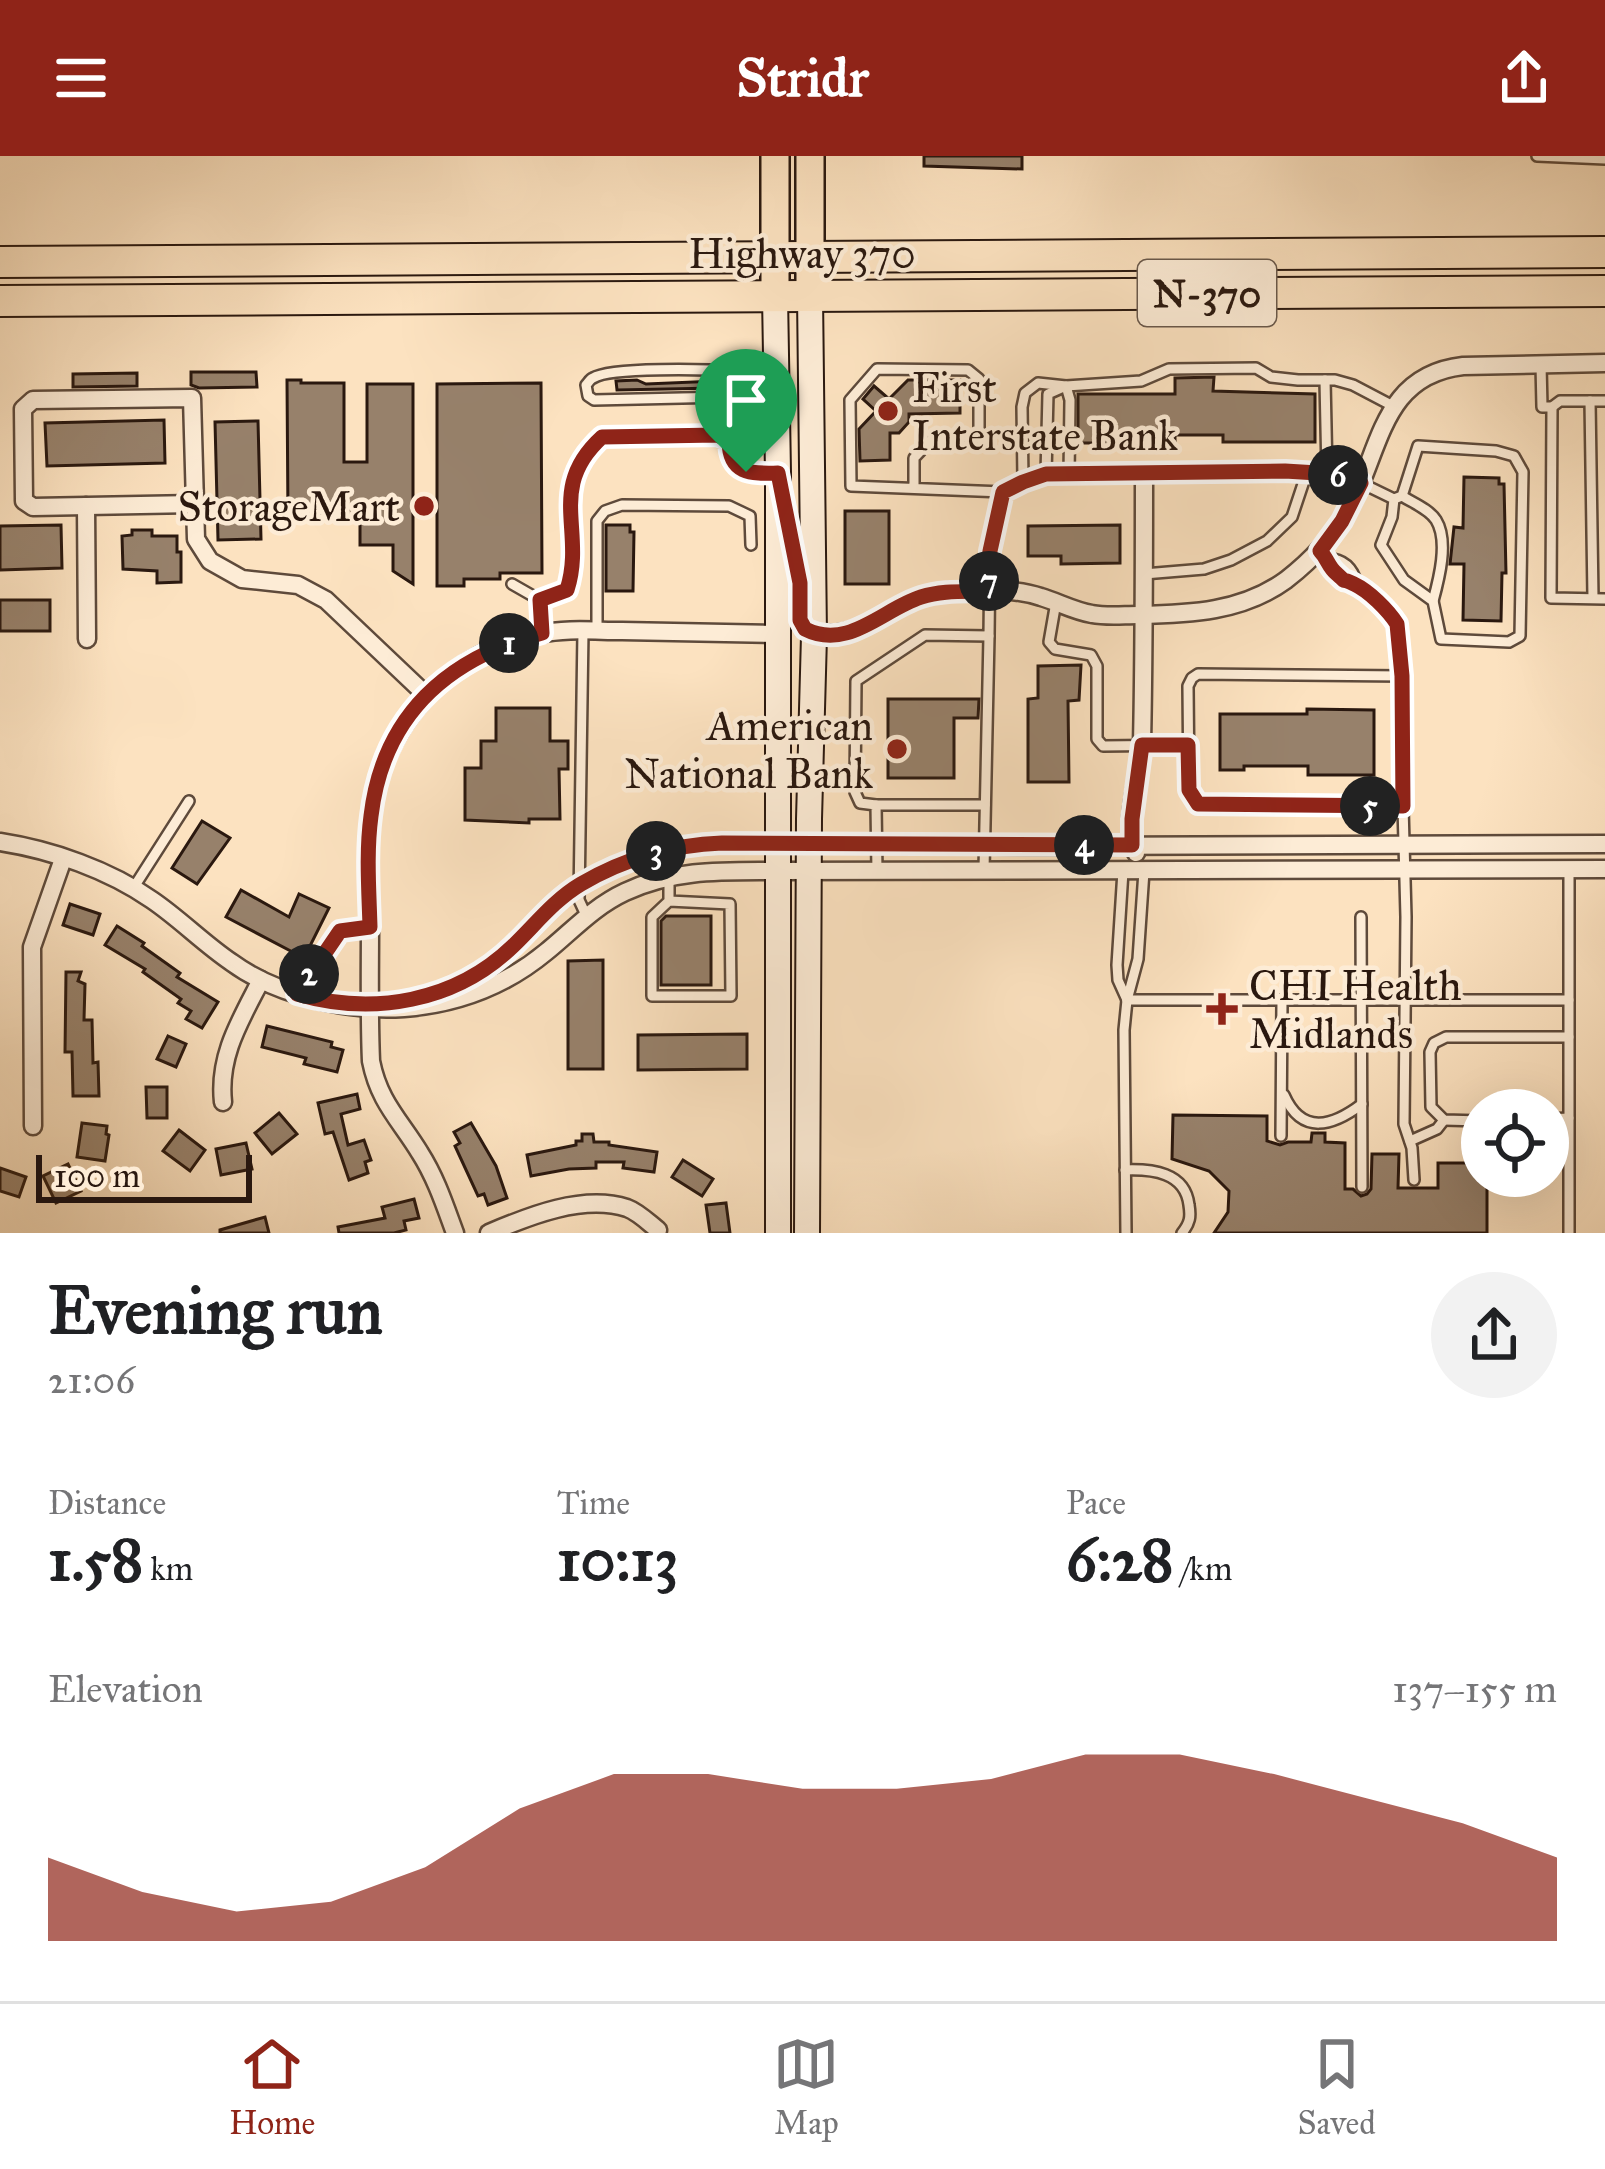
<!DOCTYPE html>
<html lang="en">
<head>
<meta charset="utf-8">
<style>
  :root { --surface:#fff; --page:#f2f2f2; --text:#202124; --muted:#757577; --line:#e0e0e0; --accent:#8f2418 }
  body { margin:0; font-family:"IM FELL Great Primer",serif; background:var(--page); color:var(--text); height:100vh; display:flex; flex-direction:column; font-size:45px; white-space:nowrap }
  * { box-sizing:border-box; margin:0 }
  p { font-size:39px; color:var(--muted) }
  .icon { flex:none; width:66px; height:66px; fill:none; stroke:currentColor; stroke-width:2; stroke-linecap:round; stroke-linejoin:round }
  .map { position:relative; height:1077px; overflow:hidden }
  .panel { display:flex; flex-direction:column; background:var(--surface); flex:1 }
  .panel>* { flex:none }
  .tools { position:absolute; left:1461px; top:933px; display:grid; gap:24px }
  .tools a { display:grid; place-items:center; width:108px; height:108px; border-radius:50%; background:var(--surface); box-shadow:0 12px 48px #0002; font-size:60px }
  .scale { position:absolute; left:36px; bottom:30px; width:216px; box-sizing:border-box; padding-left:12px; border:6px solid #2a180f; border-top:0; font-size:33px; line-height:42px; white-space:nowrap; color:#2a180f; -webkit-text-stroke:9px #fdecd6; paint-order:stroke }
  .pin { position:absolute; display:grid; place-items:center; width:102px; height:102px; color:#fff; margin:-123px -51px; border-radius:50% 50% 50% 0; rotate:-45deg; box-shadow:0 0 12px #0007 }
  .pin .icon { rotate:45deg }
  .km { position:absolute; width:60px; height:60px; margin:-30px; border-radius:50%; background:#222; color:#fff; font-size:33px; line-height:60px; text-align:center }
  .round { display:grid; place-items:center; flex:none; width:126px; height:126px; border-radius:63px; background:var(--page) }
  .headline { display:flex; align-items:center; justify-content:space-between; height:204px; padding:0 48px }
  h1 { font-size:66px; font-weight:800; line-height:90px }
  .figures { display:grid; grid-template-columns:repeat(3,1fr); gap:18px; height:204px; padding:12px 48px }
  .figures div { display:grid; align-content:center }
  .figures b { font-size:60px; font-weight:800 }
  .figures small { font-size:33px; font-weight:400 }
  .figures p { font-size:33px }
  .chart { height:336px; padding:24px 48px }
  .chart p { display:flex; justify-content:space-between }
  .chart svg { width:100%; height:216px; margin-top:12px; fill:var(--accent); opacity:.7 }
  header { display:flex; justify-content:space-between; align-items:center; height:156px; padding:0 48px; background:var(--accent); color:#fff; font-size:54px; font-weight:800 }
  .dock { display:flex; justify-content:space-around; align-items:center; height:168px; border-top:3px solid var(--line); background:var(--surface); font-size:33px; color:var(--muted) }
  .dock a { display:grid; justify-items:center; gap:6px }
  .dock .selected { color:var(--accent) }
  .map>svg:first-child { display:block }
  .building { fill:#97816b; stroke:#2a180f; stroke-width:3 }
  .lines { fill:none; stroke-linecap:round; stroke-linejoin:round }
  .lane-casing { stroke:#5e4a3b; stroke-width:14 }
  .street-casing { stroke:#5e4a3b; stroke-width:21 }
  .secondary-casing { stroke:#2a180f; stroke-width:28 }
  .primary-casing { stroke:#2a180f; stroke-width:32 }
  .highway-casing { stroke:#2a180f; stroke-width:34 }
  .lane { stroke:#fdecd6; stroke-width:9 }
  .street { stroke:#fdecd6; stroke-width:16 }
  .secondary { stroke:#fdecd6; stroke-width:24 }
  .primary { stroke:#fce2c0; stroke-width:27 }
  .highway { stroke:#fce2c0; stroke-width:30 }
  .route-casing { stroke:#fff; stroke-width:24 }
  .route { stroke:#8f2418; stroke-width:15 }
  .poi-dot { fill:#8f2418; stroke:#fdecd6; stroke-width:4.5 }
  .labels { text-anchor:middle; stroke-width:9; stroke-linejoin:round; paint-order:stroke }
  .shield { fill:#fdecd6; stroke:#69584b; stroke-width:3 }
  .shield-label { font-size:39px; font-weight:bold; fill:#2a180f }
  .street-label { font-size:42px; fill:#2a180f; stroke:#fdecd6 }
  .poi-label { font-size:42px; fill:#2a180f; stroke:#fdecd6; text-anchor:start }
</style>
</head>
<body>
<header><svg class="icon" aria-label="menu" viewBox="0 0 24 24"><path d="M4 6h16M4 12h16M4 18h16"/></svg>Stridr<svg class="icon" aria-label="share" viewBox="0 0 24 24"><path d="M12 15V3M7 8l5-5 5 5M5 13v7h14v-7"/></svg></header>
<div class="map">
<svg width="1605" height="1077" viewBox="0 0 1605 1077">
  <rect width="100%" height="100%" fill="#fce2c0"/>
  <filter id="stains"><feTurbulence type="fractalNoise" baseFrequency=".00167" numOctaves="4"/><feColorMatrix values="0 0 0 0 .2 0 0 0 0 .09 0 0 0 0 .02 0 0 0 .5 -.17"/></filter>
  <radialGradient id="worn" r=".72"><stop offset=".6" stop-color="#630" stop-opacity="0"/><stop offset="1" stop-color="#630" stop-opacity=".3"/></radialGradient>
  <g class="building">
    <path d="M924,0h98v13l-98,-3z"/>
    <path d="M191,216h65l1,15 -58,1 -8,-3z"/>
    <path d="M137,217v13l-64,1v-13z"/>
    <path d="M1214,221l-1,14 102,3v48h-92v-7h-48v8h-97v-49h97v-16z"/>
    <path d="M287,224h14v3h43v79h23v-78h46v200l-20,-13v-26h-33v-24l-72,-2z"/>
    <path d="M637,224l9,4 71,-3v7l-100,2 -1,-9z"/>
    <path d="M908,224h52v33l-51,1v8l-10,11h-9v27l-30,1 -1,-32 17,-18 -13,-12 11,-13 15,13z"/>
    <path d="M541,227l1,190h-42v6h-36v7h-27v-202z"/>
    <path d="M164,264l1,43 -118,3 -2,-43z"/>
    <path d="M258,265l3,118 -43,1 -3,-118z"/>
    <path d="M1464,321l35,1v6h5l2,89h-4l-1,48 -38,-1 1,-56h-14l4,-37 9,1z"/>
    <rect x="845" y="355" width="44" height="73"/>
    <path d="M61,369l1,43 -62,2v-44z"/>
    <path d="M606,369h24v7h4l-1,59h-27z"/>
    <path d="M1120,369v38l-59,1v-8h-33v-30z"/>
    <path d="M132,374h20v6h25v16h4v30l-24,1v-12l-34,-2 -1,-33 10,-1z"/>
    <rect x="0" y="444" width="50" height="31"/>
    <path d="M1081,509l-2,35 -11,1 1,81h-41v-83l10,-1v-32z"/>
    <path d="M888,543h91l-1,19h-24v60h-66z"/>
    <path d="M496,552h54v33h18v28h-9l1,50h-31v4l-64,-3v-52h16v-27h15z"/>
    <path d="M1307,553l67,1v65h-66v-9h-64v4h-24v-56h87z"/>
    <path d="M202,665l28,17 -33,46 -25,-16z"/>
    <path d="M241,734l48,27 10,-23 30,14 -25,50 -78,-41z"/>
    <path d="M70,748l30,10 -7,21 -30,-10z"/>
    <path d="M666,760h45v69h-50v-64z"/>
    <path d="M117,770l27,17 -2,3 38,27 -3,4 41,25 -16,26 -16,-9 5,-8 -13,-8 3,-4 -38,-27 2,-3 -40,-24z"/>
    <path d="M603,804v109h-35v-108z"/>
    <path d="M66,816h15l-3,9 7,3 -1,36h8l1,43 5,-1 1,34h-26l-1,-44h-7z"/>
    <path d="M267,870l65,16 -1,5 12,3 -6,22 -33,-8 2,-6 -44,-11z"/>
    <path d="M747,878v35l-109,1v-35z"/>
    <path d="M168,880l18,8 -10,23 -19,-8z"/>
    <path d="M146,931h21v31h-20z"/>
    <path d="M357,938l3,15 -19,5 7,31 16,-5 7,20 -6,2 3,11 -19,7 -16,-48 -8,2 -7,-31z"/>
    <path d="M279,957l18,21 -25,20 -17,-21z"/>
    <path d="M1173,959l94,1v25l13,4 8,-3h23l1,-9h13v9l20,1v46h8l8,7 6,-2 4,-5 1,-35h27l-1,34h40v-25h44v13h5v57h-273l14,-21 1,-21 -20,-20 -37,-12z"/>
    <path d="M82,967l25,3 -1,8 3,1 -4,26 -28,-4z"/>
    <path d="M471,967l25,43 11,32 -19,7 -4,-11 -6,2 -23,-50 5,-3 -6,-11z"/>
    <path d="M179,974l26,20 -15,21 -27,-20z"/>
    <path d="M582,978h11l1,8h15v3l48,7 -3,20 -31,-4 1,-6h-28v6l-27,1 -38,7 -4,-21 49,-10v-4h6z"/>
    <path d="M246,987l6,26 -31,6 -5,-26z"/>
    <path d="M683,1004l30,19 -11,17 -30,-19z"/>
    <path d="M68,1008l13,27 -25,12 -13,-27z"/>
    <path d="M0,1012l26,9 -7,20 -19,-6z"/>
    <path d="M414,1043l5,19 -15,3 2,9 -12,3h-55l-1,-6 47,-9 -3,-11z"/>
    <path d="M726,1047l4,30h-20l-4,-28z"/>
    <path d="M265,1061l4,16h-49v-3z"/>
  </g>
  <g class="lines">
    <defs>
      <g id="lane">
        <path d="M1537,0l68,3"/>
        <path d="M1541,209l1,42h10l8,-6h45"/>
        <path d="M1325,224l2,94"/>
        <path d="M1590,245l3,197"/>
        <path d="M742,251l-16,-10 -132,3 -6,-4 -2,-11c2,-2 4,-6 7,-7 17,-11 115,-9 138,-6 38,46 -52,103 47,101"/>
        <path d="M1552,251l-1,191 54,1"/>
        <path d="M1046,318l2,-80 18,-8 75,-5 28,-12 87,-1 15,9 27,3h37l18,5 40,21"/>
        <path d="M1023,325l-1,-74 3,-14 13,-10 28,3 4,14 -1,75"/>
        <path d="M914,331v-29l19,-20 46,-1v-58l-11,-9 -91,-1 -27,31 1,86 152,6 20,-11 23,-7 239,-3 49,3 27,9 33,16 -2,18 -11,28 23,35 29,21 8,38 68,3 11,-6 3,-164 -9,-16 -18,-5 -78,-5 -16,50 -8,3"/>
        <path d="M1402,340c11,7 27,13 34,24 13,21 3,59 -3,81"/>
        <path d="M1320,395l7,7 3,11 16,13 11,2 41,40 5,52v130l-196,-1 -13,-5 -5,-10 -1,-104 4,-8 6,-4 205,2"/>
        <path d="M1327,402c16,1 26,10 30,26"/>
        <path d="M1144,418l60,-5 27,-9 36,-19 25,-24 15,-45"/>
        <path d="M512,428l28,16 27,-9c18,-59 -19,-105 35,-154l115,-2 12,5"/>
        <path d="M540,444l3,33"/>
        <path d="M1056,446l-7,40 6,7 36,6 6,11v73l6,7 85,-1"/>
        <path d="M583,475l-4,269 7,15"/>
        <path d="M597,475v-110l8,-10 17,-6 107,1 21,10 1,29"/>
        <path d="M876,649h109"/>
        <path d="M1403,650l3,111 -2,207 8,24 2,32"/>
        <path d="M662,694l7,26v25l-17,16v79h79l-1,-92 -61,-3"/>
        <path d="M1569,713v364"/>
        <path d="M984,714l5,-234"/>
        <path d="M1123,715l-6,94 1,15 9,20"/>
        <path d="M877,716l-1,-67 -16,-2 -5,-11 1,-111 69,-46 64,1 1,-85 13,-59"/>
        <path d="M134,731l55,-86"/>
        <path d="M1361,761l1,270"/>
        <path d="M297,838l43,-63 30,-4"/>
        <path d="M1127,844h442"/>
        <path d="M1284,939c18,41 49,31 78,9"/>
        <path d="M1548,963l21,-1"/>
        <path d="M1482,965l-38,-1 -13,-13 -1,-55 4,-9 12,-6h123"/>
        <path d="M1281,980l1,-135"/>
        <path d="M1410,985l27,-12 7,-9"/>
        <path d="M1125,1014c27,-1 60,2 64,35 2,12 1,18 -7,28"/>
        <path d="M1126,1077l-2,-203 3,-30 11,-41 6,-88"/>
      </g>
      <g id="street">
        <path d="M194,348l-161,3 -9,-6 -1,-92 10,-9 159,-2 4,141 14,22 32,18 56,6 28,15 99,94"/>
        <path d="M86,350l1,133"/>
        <path d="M814,477c57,8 76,-35 127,-41 31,-3 70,-5 100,5 17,5 33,14 51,17 15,3 31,1 46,1 52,-1 104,-3 148,-35 27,-21 49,-44 65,-75 30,-58 32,-130 112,-139l142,-3"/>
        <path d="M0,686c52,8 109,28 152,58 28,19 51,43 79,62 45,33 117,50 173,46 53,-4 101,-22 142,-56 26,-21 47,-45 79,-60 48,-23 99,-21 151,-21l829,-2"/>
        <path d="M1136,697c-14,-32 5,-76 6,-110 2,-89 2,-179 2,-269"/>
        <path d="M424,840c32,-9 64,-26 89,-50 15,-15 29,-32 46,-45 46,-38 104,-56 163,-58l332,3 551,-2"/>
        <path d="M223,946c-5,-46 17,-81 38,-122"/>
        <path d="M33,970l-1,-179 31,-88"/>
        <path d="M455,1077c-10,-27 -19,-55 -35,-80 -20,-33 -41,-51 -49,-92 -2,-46 -1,-91 -1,-137 -1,-36 -4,-73 1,-109 12,-92 78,-163 169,-181 26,-6 55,-3 82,-3 51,1 103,2 155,3"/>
        <path d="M489,1077c40,-17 94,-39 138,-25 11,4 21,14 31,22"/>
      </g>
      <g id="secondary">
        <path d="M775,140l3,177v760"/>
        <path d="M807,1077l2,-414 5,-183 -4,-340"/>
      </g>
      <g id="primary">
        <path d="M775,140v-140"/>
        <path d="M810,140v-140"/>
      </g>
      <g id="highway">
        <path d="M0,106l1605,-10"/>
        <path d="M0,145l1605,-10"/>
      </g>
    </defs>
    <use href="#lane" class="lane-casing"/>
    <use href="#street" class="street-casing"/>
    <use href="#secondary" class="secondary-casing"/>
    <use href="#primary" class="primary-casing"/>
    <use href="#highway" class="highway-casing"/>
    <use href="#lane" class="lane"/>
    <use href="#street" class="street"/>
    <use href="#secondary" class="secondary"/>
    <use href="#primary" class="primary"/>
    <use href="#highway" class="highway"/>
  </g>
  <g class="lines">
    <defs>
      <path id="route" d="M717,279l12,5c0,34 21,34 49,33l22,110v37l5,9c43,22 78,-20 116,-32 22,-7 45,-5 68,-6l1,-40 13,-59 20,-10 23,-8 239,-3 49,3 27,9 -19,38 -22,30c8,8 8,16 17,23 13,12 1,2 17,10 15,7 34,26 43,40l5,52 1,130 -205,-2 -9,-14 -1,-45h-46l-10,74v26l-410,-2c-51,2 -97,15 -141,41 -27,16 -46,41 -68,62 -58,56 -140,70 -216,48l43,-63 30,-4c-1,-36 -4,-74 1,-111 12,-101 77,-158 171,-183l-2,-33 27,-10c19,-59 -21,-102 35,-153z"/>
    </defs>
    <use href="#route" class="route-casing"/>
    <use href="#route" class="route"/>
  </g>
  <g class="poi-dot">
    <circle cx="888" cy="255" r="12"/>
    <circle cx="424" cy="350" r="12"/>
    <circle cx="897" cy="593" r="12"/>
    <path d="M1216 835h12v12h12v12h-12v12h-12v-12h-12v-12h12z"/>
  </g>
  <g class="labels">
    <rect class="shield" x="1138" y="104" width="138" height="66" rx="9"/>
    <g class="shield-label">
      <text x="1207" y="151">N-370</text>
    </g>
    <g class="street-label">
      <text x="802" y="112">Highway 370</text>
    </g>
    <g class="poi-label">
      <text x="912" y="246">First<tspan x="912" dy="48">Interstate Bank</tspan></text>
      <text x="400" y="365" text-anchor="end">StorageMart</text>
      <text x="873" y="584" text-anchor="end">American<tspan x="873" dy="48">National Bank</tspan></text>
      <text x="1249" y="844">CHI Health<tspan x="1249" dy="48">Midlands</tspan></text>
    </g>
  </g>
  <rect width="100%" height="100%" filter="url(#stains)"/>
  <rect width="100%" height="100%" fill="url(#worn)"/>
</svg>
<div class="tools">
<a><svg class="icon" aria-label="locate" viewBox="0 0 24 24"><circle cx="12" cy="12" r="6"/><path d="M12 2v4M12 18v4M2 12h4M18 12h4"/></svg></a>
</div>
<div class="scale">100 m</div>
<div class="pin" style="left:746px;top:316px;background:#1e9e55"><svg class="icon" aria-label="arrive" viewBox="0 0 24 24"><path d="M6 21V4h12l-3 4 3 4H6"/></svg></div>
<b class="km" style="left:509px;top:487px">1</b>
<b class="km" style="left:309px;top:818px">2</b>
<b class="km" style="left:656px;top:695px">3</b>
<b class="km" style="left:1084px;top:689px">4</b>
<b class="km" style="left:1370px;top:650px">5</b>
<b class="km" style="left:1338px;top:319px">6</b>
<b class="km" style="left:989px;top:425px">7</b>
</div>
<section class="panel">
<div class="headline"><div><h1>Evening run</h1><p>21:06</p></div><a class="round"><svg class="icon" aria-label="share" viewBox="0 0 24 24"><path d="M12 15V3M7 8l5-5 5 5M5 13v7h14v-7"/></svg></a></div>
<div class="figures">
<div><p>Distance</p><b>1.58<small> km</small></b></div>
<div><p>Time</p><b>10:13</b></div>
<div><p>Pace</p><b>6:28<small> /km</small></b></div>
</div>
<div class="chart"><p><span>Elevation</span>137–155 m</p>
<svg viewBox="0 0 160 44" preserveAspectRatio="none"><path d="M0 44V27L10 34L20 38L30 36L40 29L50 17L60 10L70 10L80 13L90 13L100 11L110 6L120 6L130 10L140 15L150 20L160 27V44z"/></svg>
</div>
</section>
<nav class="dock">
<a class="selected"><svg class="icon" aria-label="home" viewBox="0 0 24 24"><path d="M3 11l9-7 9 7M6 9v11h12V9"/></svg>Home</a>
<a><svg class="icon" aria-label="map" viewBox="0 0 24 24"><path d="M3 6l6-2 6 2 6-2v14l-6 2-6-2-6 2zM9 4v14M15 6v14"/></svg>Map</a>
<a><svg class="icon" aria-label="saved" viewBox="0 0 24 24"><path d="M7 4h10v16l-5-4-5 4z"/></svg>Saved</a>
</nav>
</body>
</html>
